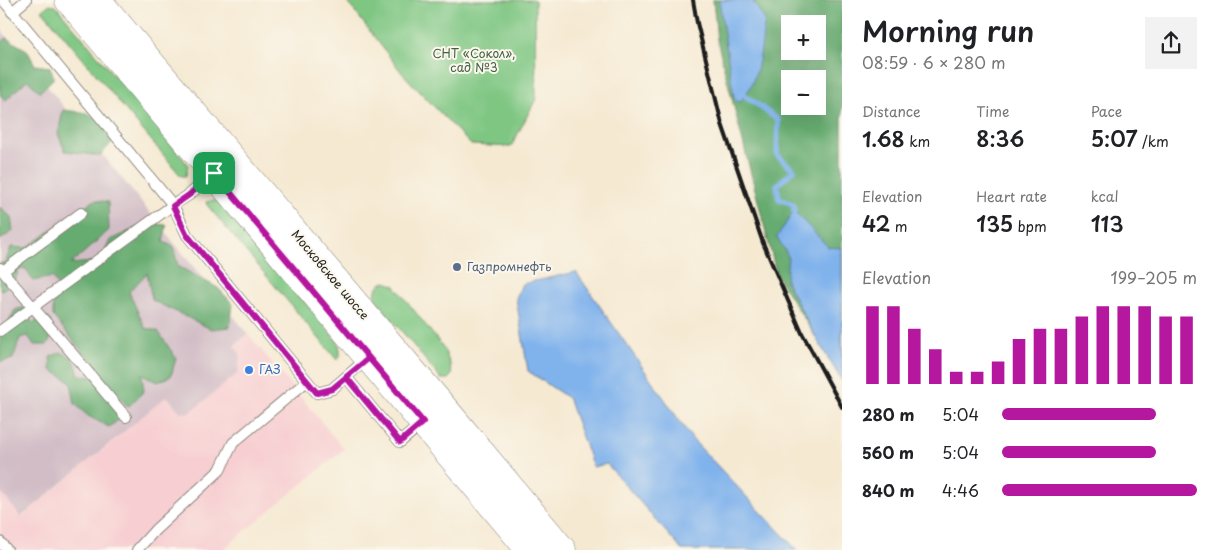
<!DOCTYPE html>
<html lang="en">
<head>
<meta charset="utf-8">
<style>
  :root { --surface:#fff; --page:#f2f2f2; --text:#202124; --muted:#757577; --accent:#b5179e }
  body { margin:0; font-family:"Playpen Sans",sans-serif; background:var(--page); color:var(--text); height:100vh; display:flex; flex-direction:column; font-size:19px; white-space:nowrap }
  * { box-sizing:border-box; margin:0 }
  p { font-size:16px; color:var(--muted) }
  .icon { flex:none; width:28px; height:28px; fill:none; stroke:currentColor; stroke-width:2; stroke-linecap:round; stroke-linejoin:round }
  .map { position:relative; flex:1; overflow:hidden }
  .side { display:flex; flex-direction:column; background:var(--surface); width:375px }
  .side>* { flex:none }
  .controls { position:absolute; left:781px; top:15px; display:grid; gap:10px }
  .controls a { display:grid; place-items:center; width:45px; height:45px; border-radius:0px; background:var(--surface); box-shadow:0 5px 20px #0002; font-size:25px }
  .pin { position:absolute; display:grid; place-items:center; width:42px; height:42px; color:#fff; margin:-21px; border-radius:10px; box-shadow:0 2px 8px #0006 }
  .round { display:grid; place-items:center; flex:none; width:52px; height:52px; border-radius:0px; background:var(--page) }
  .summary { display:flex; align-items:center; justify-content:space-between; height:85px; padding:0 20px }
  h1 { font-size:28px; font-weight:600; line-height:38px }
  .metrics { display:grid; grid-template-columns:repeat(3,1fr); gap:8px; height:85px; padding:5px 20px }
  .metrics div { display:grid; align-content:center }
  .metrics b { font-size:21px; font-weight:600 }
  .metrics small { font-size:14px; font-weight:400 }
  .metrics p { font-size:14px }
  .chart { height:140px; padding:10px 20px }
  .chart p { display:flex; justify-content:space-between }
  .chart svg { width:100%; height:90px; margin-top:5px; stroke:var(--accent); stroke-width:6 }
  ul { padding:0 20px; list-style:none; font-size:16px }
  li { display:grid; grid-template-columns:80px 60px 1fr; align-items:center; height:38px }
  li i { height:12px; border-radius:6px; background:var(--accent) }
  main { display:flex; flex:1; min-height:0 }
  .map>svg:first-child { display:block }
  .built { fill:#f7cfd2 }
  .industrial { fill:#d2bdc6 }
  .green { fill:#7ec682; stroke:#4d714f }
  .forest { fill:#66ab70; stroke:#416446; fill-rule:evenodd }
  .water { fill:#80b2ec; stroke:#4e6784 }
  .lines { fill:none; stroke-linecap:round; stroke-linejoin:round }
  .stream { stroke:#80b2ec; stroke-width:5.5 }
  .service-casing { stroke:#888277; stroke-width:12 }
  .primary-casing { stroke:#888277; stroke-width:29 }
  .service { stroke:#fff; stroke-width:10 }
  .primary { stroke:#fff; stroke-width:28 }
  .rail { stroke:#1c1c1c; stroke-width:4 }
  .route-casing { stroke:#fff; stroke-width:10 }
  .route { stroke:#b5179e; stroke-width:6 }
  .service-dot { fill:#5c6f8a; stroke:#fbf7ec; stroke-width:2 }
  .shop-dot { fill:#3f7fe0; stroke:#fbf7ec; stroke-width:2 }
  .labels { text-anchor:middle; stroke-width:4; stroke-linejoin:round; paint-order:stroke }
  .park-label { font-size:12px; fill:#436045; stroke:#fbf7ec }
  .service-label { font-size:12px; fill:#4e5e75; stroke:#fbf7ec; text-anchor:start }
  .street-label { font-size:12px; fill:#1c1c1c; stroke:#fbf7ec }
  .shop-label { font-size:12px; fill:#366cbe; stroke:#fbf7ec; text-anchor:start }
</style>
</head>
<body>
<main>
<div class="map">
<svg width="842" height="550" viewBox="0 0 842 550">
  <rect width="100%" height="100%" fill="#fbf7ec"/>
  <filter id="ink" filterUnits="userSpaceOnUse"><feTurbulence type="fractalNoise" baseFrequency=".02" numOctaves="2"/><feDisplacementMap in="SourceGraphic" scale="10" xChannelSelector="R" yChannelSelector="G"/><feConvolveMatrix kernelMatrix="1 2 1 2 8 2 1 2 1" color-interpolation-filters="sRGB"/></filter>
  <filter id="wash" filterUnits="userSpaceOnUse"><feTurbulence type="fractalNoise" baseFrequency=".0096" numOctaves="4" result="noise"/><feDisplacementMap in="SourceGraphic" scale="20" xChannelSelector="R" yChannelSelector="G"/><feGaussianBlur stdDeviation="1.12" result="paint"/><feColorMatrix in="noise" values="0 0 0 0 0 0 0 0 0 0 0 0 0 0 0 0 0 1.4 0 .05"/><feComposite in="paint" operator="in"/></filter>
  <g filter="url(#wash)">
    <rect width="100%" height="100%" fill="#f5e9d2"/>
    <path class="built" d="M248,334l96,115 -122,101h-222v-59l22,26 145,-121 13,16 54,-66z"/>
    <path class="industrial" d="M0,28l248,306 -14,12 6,7 -2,20 -49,40 -9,-1 -13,-16 -146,121 -21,-26z"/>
    <g class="green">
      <path d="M346,0h189l1,99 -25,48 -40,-2 -69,-72z"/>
      <path d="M50,4l6,2 126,151 6,8 -2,11h-5l-139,-166z"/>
      <path d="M214,200l9,4 115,138 2,7v8l-3,3 -130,-155 -1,-3z"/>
      <path d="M385,282l9,3 49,62 7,17 2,11 -4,4h-7l-65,-79c-2,-8 0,-15 9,-18z"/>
    </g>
    <g class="forest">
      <path d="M713,0h129v378l-65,-102 -60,-236zM790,24h28v27h-28zM790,79h28v27h-28z"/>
      <path d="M6,38l21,12 8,15 15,2 4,11 -14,14 -13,-12 -21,20 -6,-5v-51z"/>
      <path d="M63,110l25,3 16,11 9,17 -13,15 -35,-5 -7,-17z"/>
      <path d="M95,200l13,2 1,28 -38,34 30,-3 9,-21 37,-17 20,2 -4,17 10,4 5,20 40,22 15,16 -3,23 -19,2 -59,-29 -5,-27 -18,19 16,36 13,3 18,27 -5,18 -13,6 -16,-8 2,17 -16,16 -75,-91v-13l8,-12 -9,-14 -19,4 -8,-13 -7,3 -3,11 -15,9v-28h5l6,-16 15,1z"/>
      <path d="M0,207l11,10 2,14 -13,9z"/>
      <path d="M29,306l2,16 4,1 6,-9 10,6 -1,20 -3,5h-13l-6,-9 -8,2 -7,21 -13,3v-25l15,-27z"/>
      <path d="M61,352l13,7 5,16 21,3 21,26 -1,15 -11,8 -21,-11 -13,-12 -4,-22 -20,-12 -1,-13z"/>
    </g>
    <g class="water">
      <path d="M719,0h33l13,20c-4,28 -5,61 -26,83l-5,-6z"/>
      <path d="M794,211l34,36 14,1v133l-26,-43 -30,-57 2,-25 -11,-19z"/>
      <path d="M576,272l117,168 104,110h-115l-75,-86 -14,3 -25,-69 -40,-27 -12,-73 6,-14z"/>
    </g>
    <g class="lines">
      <path class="stream" d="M746,96l32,24 -1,35 17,15 -17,15 2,14 14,5 1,7"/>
    </g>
  </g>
  <g filter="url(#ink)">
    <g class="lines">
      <defs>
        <g id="service">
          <path d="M3,0l170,205 14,30 130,158 15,-4 36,-31"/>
          <path d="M12,12l14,-12"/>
          <path d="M0,268l126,149"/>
          <path d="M3,271l78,-58"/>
          <path d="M0,331l173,-126 16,-10 24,-21"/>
          <path d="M346,377l54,65 23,-19"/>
          <path d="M0,542l7,8"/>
          <path d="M137,550l18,-20 65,-60 13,-27 74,-62"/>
        </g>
        <g id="primary">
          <path d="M69,0l461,550"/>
          <path d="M97,0l354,417 111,133"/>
        </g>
      </defs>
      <use href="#service" class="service-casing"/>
      <use href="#primary" class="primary-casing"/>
      <use href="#service" class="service"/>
      <use href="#primary" class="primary"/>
      <path class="rail" d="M693,0l4,23 25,101 41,119 39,90 40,74"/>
    </g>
  </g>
  <g class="lines" filter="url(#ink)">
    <defs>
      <path id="route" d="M214,173l-25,22 -16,11 14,29 130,158 15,-4 37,-31 54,64 -23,20 -54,-65 23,-19 -155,-185"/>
    </defs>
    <use href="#route" class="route-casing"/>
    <use href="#route" class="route"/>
  </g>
  <circle class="service-dot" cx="457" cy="267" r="5"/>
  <circle class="shop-dot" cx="249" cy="370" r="5"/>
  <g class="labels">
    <g class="park-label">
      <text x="474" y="58">СНТ «Сокол»,<tspan x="474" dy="14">сад №3</tspan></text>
    </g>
    <g class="service-label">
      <text x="467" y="271">Газпромнефть</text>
    </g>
    <g class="street-label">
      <text transform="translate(330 275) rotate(50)" y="4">Московское шоссе</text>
    </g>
    <g class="shop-label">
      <text x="259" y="374">ГАЗ</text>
    </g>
  </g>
</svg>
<div class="controls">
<a>+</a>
<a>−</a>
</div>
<div class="pin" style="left:214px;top:173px;background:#1e9e55"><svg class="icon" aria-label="arrive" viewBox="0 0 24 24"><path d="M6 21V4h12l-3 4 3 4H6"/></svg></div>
</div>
<section class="side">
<div class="summary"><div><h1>Morning run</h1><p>08:59 · 6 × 280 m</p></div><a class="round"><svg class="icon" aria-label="share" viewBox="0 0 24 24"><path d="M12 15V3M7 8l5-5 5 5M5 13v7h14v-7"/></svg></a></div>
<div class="metrics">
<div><p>Distance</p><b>1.68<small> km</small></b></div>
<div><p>Time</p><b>8:36</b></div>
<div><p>Pace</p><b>5:07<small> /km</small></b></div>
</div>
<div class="metrics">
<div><p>Elevation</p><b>42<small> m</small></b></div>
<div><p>Heart rate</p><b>135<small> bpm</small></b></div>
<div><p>kcal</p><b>113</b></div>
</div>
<div class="chart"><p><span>Elevation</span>199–205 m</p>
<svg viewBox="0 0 160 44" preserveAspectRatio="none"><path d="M5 44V6M15 44V6M25 44V17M35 44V27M45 44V38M55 44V38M65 44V33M75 44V22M85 44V17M95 44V17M105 44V11M115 44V6M125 44V6M135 44V6M145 44V11M155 44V11"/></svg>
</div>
<ul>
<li><b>280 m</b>5:04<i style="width:79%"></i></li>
<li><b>560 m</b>5:04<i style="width:79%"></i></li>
<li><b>840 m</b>4:46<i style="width:100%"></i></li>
</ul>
</section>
</main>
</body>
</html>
